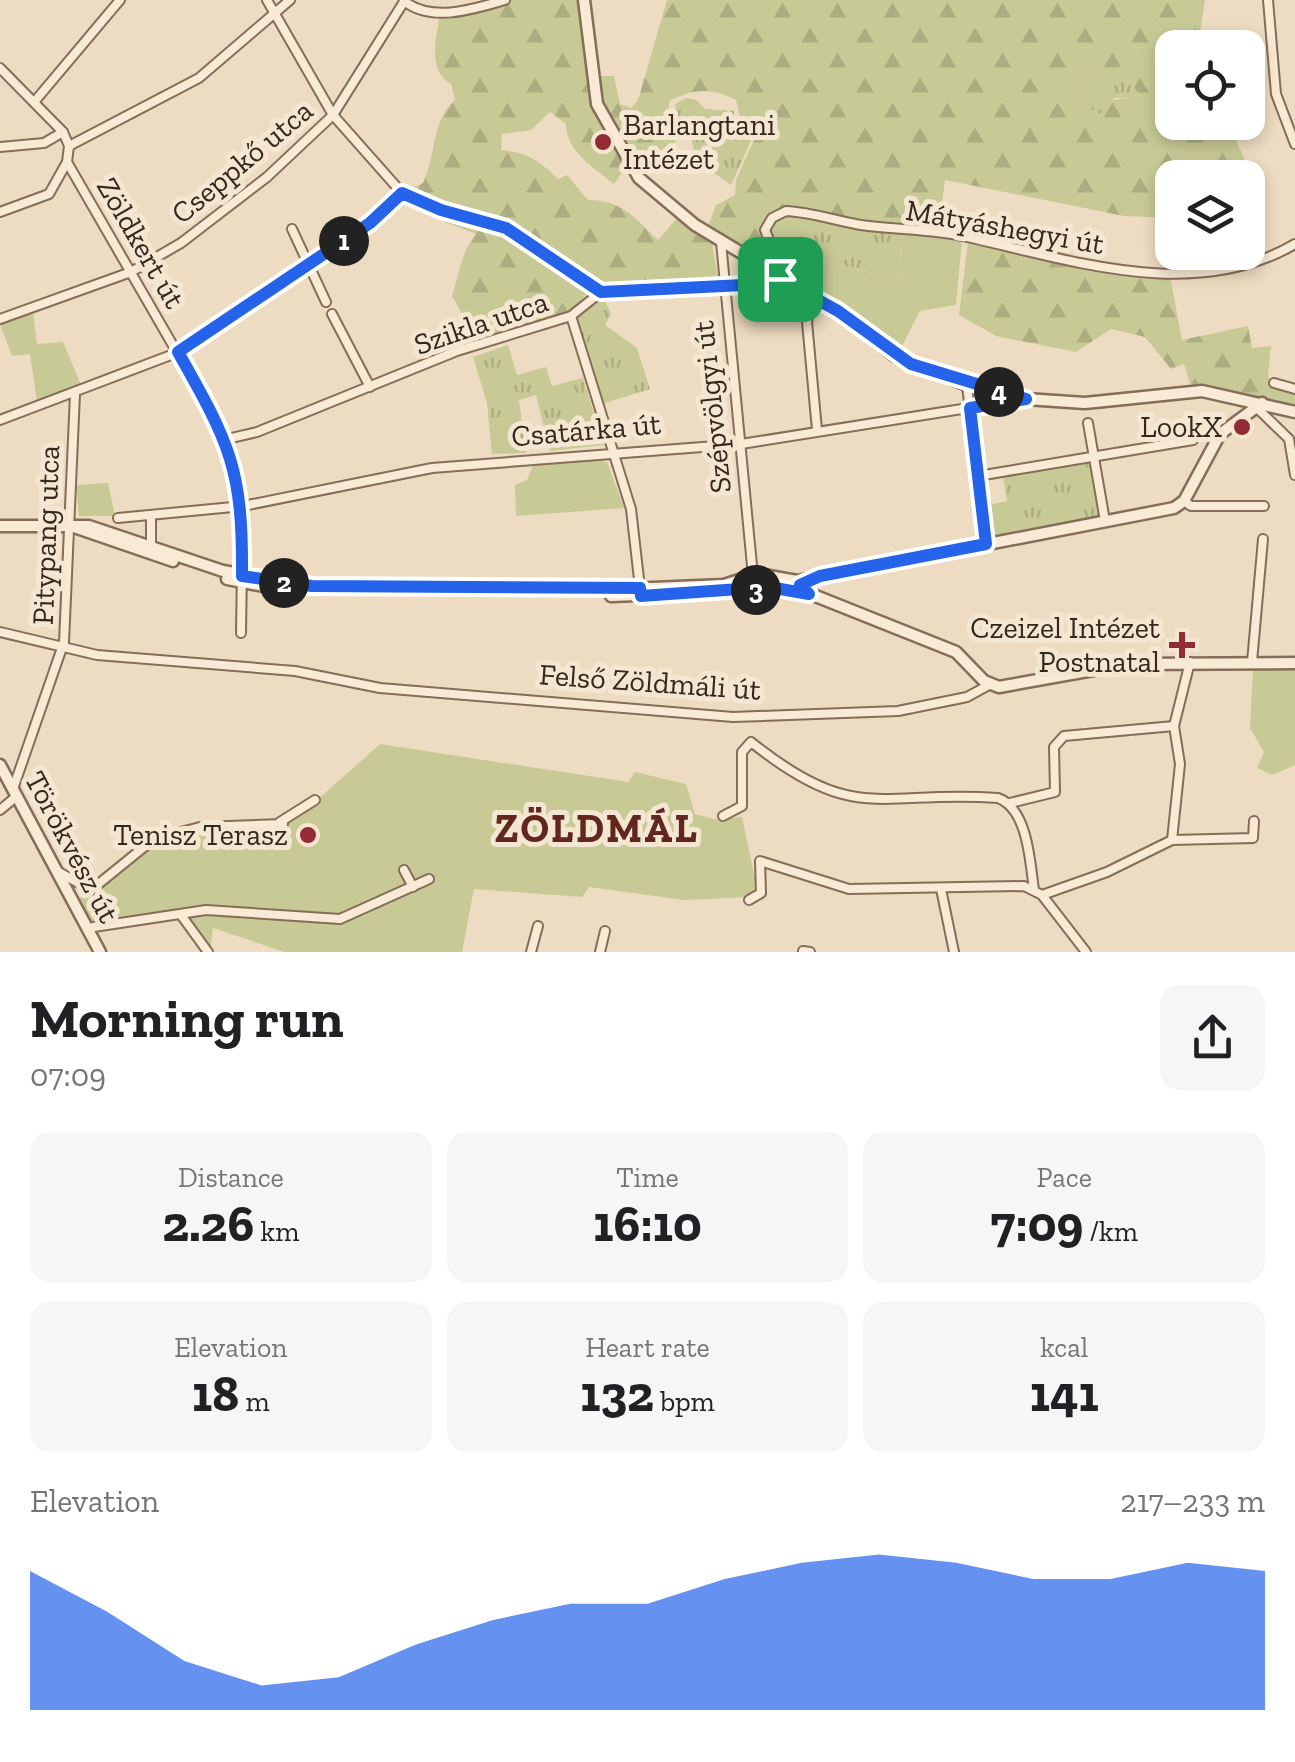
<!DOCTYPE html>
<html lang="en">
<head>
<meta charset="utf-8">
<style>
  :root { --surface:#fff; --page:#f6f6f6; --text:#202124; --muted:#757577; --accent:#2563eb }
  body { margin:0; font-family:"Zilla Slab",serif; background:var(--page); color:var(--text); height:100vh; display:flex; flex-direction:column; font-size:38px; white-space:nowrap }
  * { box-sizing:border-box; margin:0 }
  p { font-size:32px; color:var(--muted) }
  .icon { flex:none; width:55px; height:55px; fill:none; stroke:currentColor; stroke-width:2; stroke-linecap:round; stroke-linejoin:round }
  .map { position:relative; height:952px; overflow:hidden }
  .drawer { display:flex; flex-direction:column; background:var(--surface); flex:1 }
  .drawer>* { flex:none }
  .tools { position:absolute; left:1155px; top:30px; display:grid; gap:20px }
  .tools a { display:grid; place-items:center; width:110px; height:110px; border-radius:20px; background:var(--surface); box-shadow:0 5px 15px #0003; font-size:50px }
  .pin { position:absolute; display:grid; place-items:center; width:85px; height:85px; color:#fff; margin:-42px; border-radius:20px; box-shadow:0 5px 15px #0006 }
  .km { position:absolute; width:50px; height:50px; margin:-25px; border-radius:50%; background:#222; color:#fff; font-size:28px; line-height:50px; text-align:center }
  .round { display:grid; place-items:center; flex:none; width:105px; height:105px; border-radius:20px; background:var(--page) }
  .overview { display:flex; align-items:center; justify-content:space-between; height:170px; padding:0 30px }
  h1 { font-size:55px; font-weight:700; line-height:75px }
  .figures { display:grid; grid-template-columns:repeat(3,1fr); gap:15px; height:170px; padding:10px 30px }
  .figures div { display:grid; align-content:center; border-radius:20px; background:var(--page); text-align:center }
  .figures b { font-size:50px; font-weight:700 }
  .figures small { font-size:28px; font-weight:400 }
  .figures p { font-size:28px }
  .chart { height:280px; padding:20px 30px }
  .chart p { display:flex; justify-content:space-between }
  .chart svg { width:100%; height:180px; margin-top:10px; fill:var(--accent); opacity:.7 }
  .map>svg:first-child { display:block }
  .grass { fill:url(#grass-tufts) }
  .forest { fill:url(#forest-firs); fill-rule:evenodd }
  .park { fill:#c8ca96 }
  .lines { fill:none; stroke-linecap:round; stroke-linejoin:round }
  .minor-casing { stroke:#866d59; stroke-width:12 }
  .tertiary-casing { stroke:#866d59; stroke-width:15 }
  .minor { stroke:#f8ead4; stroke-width:8 }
  .tertiary { stroke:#f8ead4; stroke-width:10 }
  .route-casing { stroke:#fff; stroke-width:20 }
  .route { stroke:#2563eb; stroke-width:12 }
  .poi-dot { fill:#932b34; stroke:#f4e7d1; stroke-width:4 }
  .labels { text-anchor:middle; stroke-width:10; stroke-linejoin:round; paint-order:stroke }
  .poi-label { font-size:30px; fill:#36271d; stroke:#f4e7d1; text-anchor:end }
  .street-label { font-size:30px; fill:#36271d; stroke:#f4e7d1 }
  .district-label { font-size:40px; font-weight:bold; letter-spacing:2.5px; fill:#61261e; stroke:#f4e7d1 }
</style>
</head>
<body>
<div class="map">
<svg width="1295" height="952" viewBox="0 0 1295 952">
  <defs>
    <pattern id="grass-tufts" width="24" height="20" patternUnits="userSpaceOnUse" patternTransform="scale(2.5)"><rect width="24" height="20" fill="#c8ca96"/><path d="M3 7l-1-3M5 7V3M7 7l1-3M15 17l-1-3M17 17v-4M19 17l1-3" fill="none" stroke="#acae81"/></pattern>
    <pattern id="forest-firs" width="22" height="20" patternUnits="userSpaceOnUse" patternTransform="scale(2.5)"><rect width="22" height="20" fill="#c8ca96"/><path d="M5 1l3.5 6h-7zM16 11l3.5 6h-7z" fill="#acae81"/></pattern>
  </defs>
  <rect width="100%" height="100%" fill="#eddcc1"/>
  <g class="grass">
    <path d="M1116,67l8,1 15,29 -25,1 -12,18 -26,-16 -2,-8 10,-23z"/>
    <path d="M687,98l10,2 8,9 29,2v13l17,17 -20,44 -35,-25 -6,-27 -13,-9 -2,-20z"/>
    <path d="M788,214l68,15 46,4 -4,47 -129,-34v-18l9,-11z"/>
    <path d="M603,296l8,18 -6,11 32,23 13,41 -48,15 -25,-85z"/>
    <path d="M508,345l9,30 29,-8 6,19 31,-8 21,67 -54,6 -14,-56 -17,5 7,53 -34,1 -5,-51 -14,-46z"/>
    <path d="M1089,461l10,55 -108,20 -3,-31 19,-4 -4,-24z"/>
  </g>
  <g class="forest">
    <path d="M505,0h78l9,76h22l6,28 11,4 7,-8 29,-100h538l-7,47 -26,1v74l56,1 24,52 -4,16v-13h-76v40l-48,-2 -179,-36 -6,50 -149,-20 -16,2 -14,18 12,34 -3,5 -63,-37 10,-27 19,-10 1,-15 18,-40 -11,-11 -7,-29c-25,-13 -40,-11 -66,0l-2,11 12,22 -13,23 -16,9 -18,-8 -19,27c-20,-16 -48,-33 -48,-60l-16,-12 -19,18 -29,4 -1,16c26,2 39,11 57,29l9,-4 21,25c33,-1 48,19 70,40l20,-23 34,26 6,34 -9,7 -110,-2 -90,-57 -29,-11 -37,-6 -35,-18 15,-7c14,-30 8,-62 32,-83l-4,-16c-25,-15 -14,-46 -11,-71zM1116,67l7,1 16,28 -33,5 -5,14 -25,-15 -2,-8 10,-23 20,-1 3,5z"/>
    <path d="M445,216l57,16 88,58 -18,21 -105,33 -2,-8 8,-3 -21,-37c7,-22 9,-43 24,-62l-34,-13z"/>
    <path d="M968,241c68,17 133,32 202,35l12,64 66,-14 4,22 19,-2 -3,30 4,8 23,7v16l-105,-23 -6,-20 -13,5 -26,-32 -34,-8 -35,23 -80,-16 -37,-21z"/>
  </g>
  <g class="park">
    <path d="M902,233l60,7 -6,65 -36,6 -20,39 -53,-40 -58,-32 -12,-27 -8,-5 129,34z"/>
    <path d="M33,312l4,32 26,-2 18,43 -44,16 -7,-47 -18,2 -12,-32z"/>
    <path d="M596,460l11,2 17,46 -108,8 -1,-31 12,-5 6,-15z"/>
    <path d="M108,483l7,33h-36l-3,-31z"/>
    <path d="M1253,669h42v96l-23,10 -15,-7 7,-16 -14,-24z"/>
    <path d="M380,744l248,38 7,-10 51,12 9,30 19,5 28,-2 15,71 -7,9 -66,3 -95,-13 -7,10 -108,-8 -12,63h-177l-72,-24 -3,24 -30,-37 -93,13 -12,-21c47,-77 128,-77 208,-83l15,-7z"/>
  </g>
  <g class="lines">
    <defs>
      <g id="minor">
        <path d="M267,0l66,115 69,78 39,17 64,18 96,64 165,-8 14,-5 1,-9 -16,-40 7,-12 14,-7c25,1 50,10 75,14 35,5 71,4 106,12 104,23 227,66 328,7"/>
        <path d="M1268,0l8,94 19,50"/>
        <path d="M404,1c28,22 70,8 101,-1"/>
        <path d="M0,68l63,64 6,14 -2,16 160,277 16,67 -2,127"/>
        <path d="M35,101l85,-101"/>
        <path d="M69,146l130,-68 91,-78"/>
        <path d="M0,147l44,-4 19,-11"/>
        <path d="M0,212l49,-18 18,-32"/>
        <path d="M292,229l34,73"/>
        <path d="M721,242l32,334"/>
        <path d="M812,297l-5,25 10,108"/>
        <path d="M332,314l38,73"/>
        <path d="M571,316l60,193 9,79"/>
        <path d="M0,319l131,-47 50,-29 86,-66 66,-62 72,-115"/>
        <path d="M1274,383l21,6"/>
        <path d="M967,385l18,159"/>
        <path d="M1257,408l32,31 6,36"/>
        <path d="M0,420l179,-68 191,-129 32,-30"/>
        <path d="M1088,423l17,98"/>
        <path d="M227,439l30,-7 200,-81 114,-35 30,-24"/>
        <path d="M978,476l215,-36"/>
        <path d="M1184,501l7,5h73"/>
        <path d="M118,518l125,-12 189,-38 309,-24 278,-44"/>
        <path d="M151,545v-29"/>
        <path d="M0,632l97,23 198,16 85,17 353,29 165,-6 69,-14 22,-12"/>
        <path d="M1252,662l11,-123"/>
        <path d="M13,789l51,-147 11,-248"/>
        <path d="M1010,803l45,-11 -1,-45 10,-11 110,-10"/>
        <path d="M0,810l17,-14"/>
        <path d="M723,816l19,-10v-54l9,-10c106,85 130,47 247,56 30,11 32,64 36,92"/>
        <path d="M280,822l35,-22"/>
        <path d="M1172,840l81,-2 1,-17"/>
        <path d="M404,870l9,17"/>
        <path d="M57,871l34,19 63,-51 46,-12 83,-3"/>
        <path d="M941,889l13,63"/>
        <path d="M1042,895l65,-23 65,-32 8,-76 -6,-38 16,-64"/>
        <path d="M749,900l12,-7 -1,-32 89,28 175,-3 18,9 44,57"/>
        <path d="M181,915l27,37"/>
        <path d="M87,928l119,-18 134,9 89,-40"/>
        <path d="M803,951l7,1"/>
        <path d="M531,952l7,-26"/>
        <path d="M600,952l5,-21"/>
      </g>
      <g id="tertiary">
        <path d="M584,0l13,104 42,74 56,47 143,86 57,45 72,29 59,14 59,4 117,-12 93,21"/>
        <path d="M0,526h89l134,45 89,15 316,3 96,-4 34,-11 39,7 377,-73 10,-7 36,-67 42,-31"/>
        <path d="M71,526l102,35"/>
        <path d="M227,579l47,9"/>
        <path d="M726,592l43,-5 34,4 153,61 28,29 15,6 128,-23 168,-1"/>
        <path d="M611,596l53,-2"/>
        <path d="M0,765l100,187"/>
      </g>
    </defs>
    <use href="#minor" class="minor-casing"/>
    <use href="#tertiary" class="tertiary-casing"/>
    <use href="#minor" class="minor"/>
    <use href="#tertiary" class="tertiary"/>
  </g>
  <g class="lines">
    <defs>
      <path id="route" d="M402,193l39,17 65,18 95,64 165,-8 14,-5 58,32 73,53 115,35 -56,9 16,136 -166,32 -20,9 9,9 -40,-7 -128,9 -1,-8 -328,-2 -70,-10c1,-107 -12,-132 -64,-224l192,-129z"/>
    </defs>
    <use href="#route" class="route-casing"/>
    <use href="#route" class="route"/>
  </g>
  <g class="poi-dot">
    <circle cx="603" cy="142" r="10"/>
    <circle cx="1242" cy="427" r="10"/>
    <path d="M1177 630h10v10h10v10h-10v10h-10v-10h-10v-10h10z"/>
    <circle cx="308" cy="835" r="10"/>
  </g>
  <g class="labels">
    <g class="poi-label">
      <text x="623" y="135" text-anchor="start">Barlangtani<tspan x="623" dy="34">Intézet</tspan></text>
      <text x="1222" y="437">LookX</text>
      <text x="1160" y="638">Czeizel Intézet<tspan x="1160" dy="34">Postnatal</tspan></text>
      <text x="288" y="845">Tenisz Terasz</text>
    </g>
    <g class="street-label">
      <text transform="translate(242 162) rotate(-40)" y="10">Cseppkő utca</text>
      <text transform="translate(1005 227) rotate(10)" y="10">Mátyáshegyi út</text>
      <text transform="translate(141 243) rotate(60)" y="10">Zöldkert út</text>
      <text transform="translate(481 323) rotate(-19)" y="10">Szikla utca</text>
      <text transform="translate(712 407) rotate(-96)" y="10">Szépvölgyi út</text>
      <text transform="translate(586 430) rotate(-5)" y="10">Csatárka út</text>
      <text transform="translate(46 535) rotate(-88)" y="10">Pitypang utca</text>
      <text transform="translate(650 682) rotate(4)" y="10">Felső Zöldmáli út</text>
      <text transform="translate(72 847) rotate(62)" y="10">Törökvész út</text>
    </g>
    <g class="district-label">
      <text x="597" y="842">ZÖLDMÁL</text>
    </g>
  </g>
</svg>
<div class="tools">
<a><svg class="icon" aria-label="locate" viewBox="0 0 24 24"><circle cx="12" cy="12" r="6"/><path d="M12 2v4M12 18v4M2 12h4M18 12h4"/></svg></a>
<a><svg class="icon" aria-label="layers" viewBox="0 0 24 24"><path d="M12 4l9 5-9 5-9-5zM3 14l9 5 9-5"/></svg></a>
</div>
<div class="pin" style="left:780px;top:279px;background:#1e9e55"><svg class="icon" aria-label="arrive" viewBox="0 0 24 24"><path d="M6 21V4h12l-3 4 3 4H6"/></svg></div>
<b class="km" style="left:344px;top:241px">1</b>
<b class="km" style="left:284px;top:583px">2</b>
<b class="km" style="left:756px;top:590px">3</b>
<b class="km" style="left:999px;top:392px">4</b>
</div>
<section class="drawer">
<div class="overview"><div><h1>Morning run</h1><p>07:09</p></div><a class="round"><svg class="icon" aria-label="share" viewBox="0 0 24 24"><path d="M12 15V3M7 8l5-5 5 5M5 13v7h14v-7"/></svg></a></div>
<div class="figures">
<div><p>Distance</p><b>2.26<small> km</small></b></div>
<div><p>Time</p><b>16:10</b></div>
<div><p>Pace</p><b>7:09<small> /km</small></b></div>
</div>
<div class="figures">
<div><p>Elevation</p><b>18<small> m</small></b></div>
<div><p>Heart rate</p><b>132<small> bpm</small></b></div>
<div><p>kcal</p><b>141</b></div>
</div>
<div class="chart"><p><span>Elevation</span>217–233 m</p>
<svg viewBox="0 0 160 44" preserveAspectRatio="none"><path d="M0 44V10L10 20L20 32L30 38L40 36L50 28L60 22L70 18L80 18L90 12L100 8L110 6L120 8L130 12L140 12L150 8L160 10V44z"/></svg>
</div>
</section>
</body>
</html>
